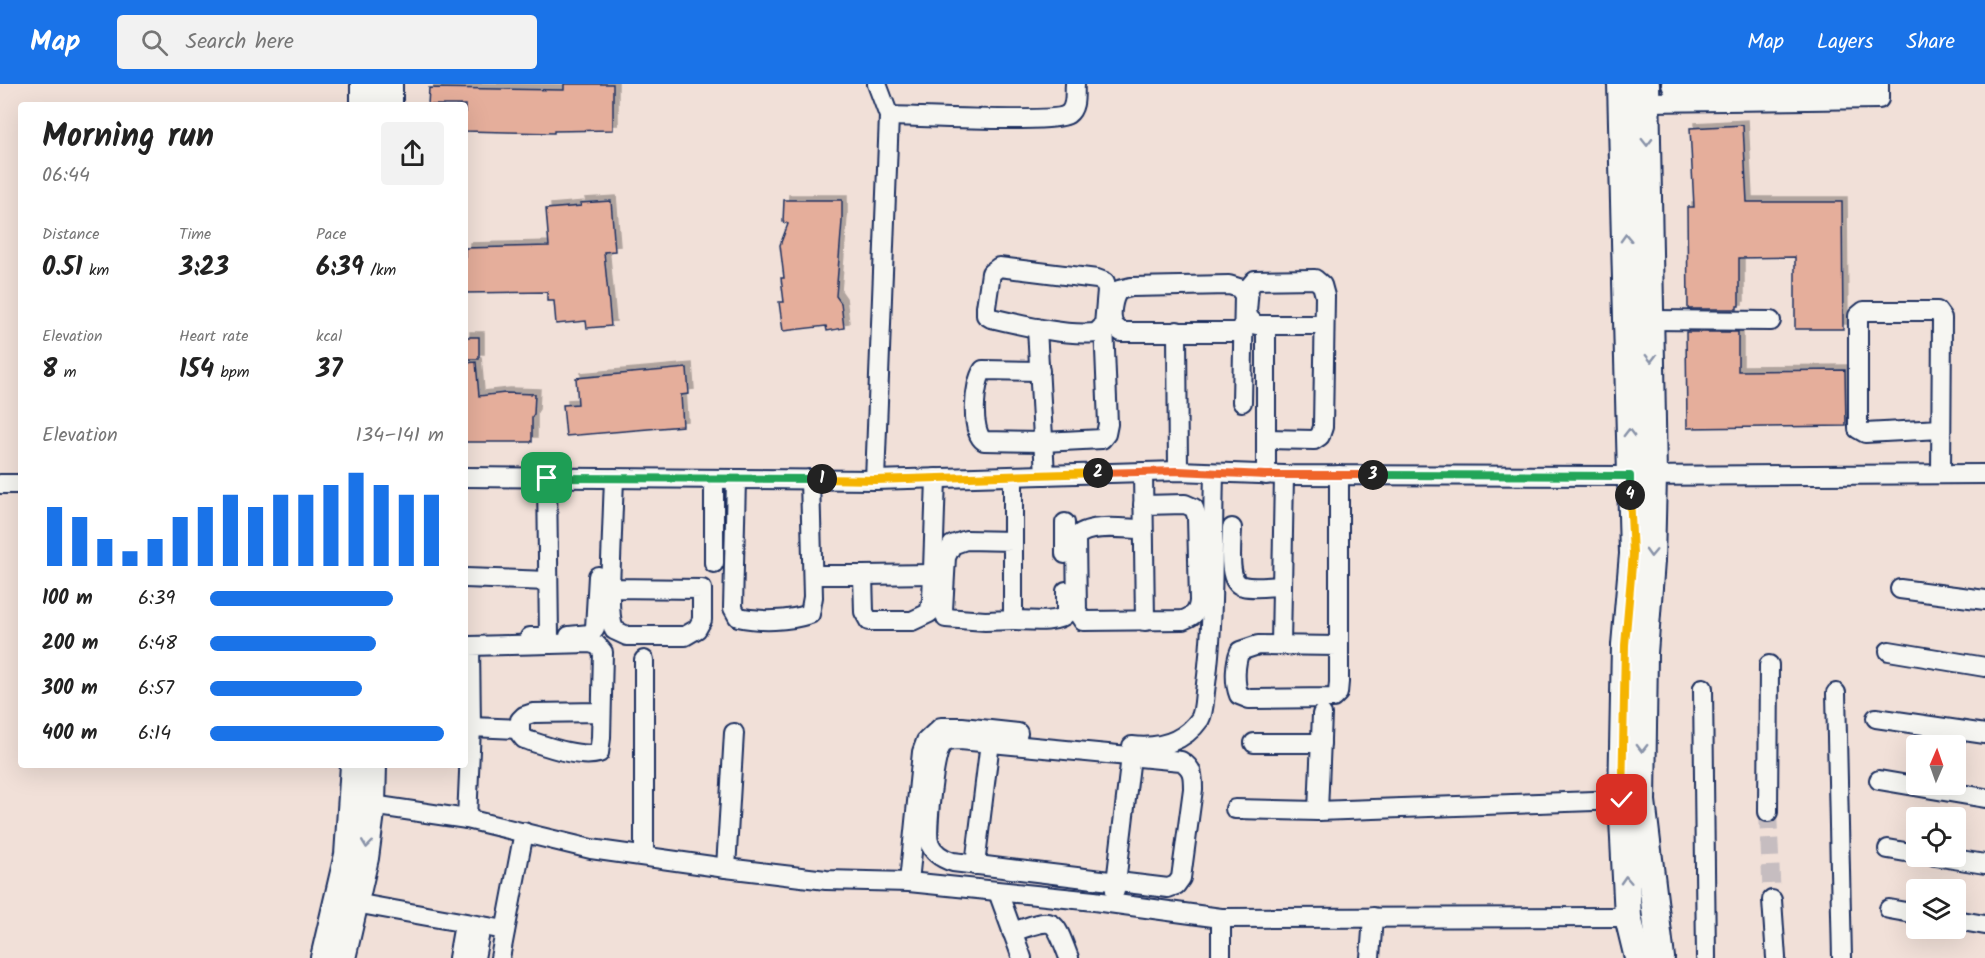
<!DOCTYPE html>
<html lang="en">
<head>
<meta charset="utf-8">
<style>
  :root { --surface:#fff; --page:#f2f2f2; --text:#222; --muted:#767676; --accent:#1a73e8 }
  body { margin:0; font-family:Kalam,sans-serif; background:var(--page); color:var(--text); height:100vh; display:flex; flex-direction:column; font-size:22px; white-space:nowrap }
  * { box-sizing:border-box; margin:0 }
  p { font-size:20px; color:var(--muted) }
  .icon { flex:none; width:33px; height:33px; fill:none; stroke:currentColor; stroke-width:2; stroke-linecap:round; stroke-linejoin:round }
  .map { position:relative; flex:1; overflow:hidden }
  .drawer { position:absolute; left:18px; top:18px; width:450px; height:666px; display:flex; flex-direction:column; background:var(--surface); border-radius:6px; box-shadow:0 6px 24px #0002 }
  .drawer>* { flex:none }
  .needle { width:39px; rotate:2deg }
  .controls { position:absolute; left:1906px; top:651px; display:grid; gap:12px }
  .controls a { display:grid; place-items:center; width:60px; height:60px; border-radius:6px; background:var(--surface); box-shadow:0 6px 24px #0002; font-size:30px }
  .pin { position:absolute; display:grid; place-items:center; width:51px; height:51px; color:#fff; margin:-26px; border-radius:12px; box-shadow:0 3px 9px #0006 }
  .km { position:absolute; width:30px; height:30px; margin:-15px; border-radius:50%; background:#222; color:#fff; font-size:16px; line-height:30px; text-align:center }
  .round { display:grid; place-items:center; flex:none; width:63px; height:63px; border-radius:6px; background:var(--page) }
  .headline { display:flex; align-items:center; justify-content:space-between; height:102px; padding:0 24px }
  h1 { font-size:33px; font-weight:700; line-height:45px }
  .metrics { display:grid; grid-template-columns:repeat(3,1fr); gap:9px; height:102px; padding:6px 24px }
  .metrics div { display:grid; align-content:center }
  .metrics b { font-size:26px; font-weight:700 }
  .metrics small { font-size:16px; font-weight:400 }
  .metrics p { font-size:16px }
  .chart { height:168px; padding:12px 24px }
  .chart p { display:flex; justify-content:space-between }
  .chart svg { width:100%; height:108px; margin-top:6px; stroke:var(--accent); stroke-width:6 }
  ul { padding:0 24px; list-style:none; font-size:20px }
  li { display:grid; grid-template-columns:96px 72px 1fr; align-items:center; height:45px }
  li i { height:15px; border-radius:8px; background:var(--accent) }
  header { display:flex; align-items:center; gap:36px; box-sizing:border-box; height:84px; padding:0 30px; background:var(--accent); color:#fff }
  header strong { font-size:28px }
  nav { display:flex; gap:33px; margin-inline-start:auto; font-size:21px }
  .search { width:420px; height:54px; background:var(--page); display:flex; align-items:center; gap:15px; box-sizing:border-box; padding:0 21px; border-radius:6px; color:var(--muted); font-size:22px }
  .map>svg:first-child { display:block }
  .building { fill:#e5ae9b; stroke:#1b2f5e; stroke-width:1.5; filter:url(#shadow) }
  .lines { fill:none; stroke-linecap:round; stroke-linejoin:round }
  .street-tunnel { stroke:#c6bdc0; stroke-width:18; stroke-dasharray:18 9; stroke-linecap:butt }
  .street-casing { stroke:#1b2f5e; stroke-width:22 }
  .secondary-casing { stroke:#1b2f5e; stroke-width:30 }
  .street { stroke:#f6f6f2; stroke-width:18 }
  .secondary { stroke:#f6f6f2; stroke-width:26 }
  .oneway { stroke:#8892a8 }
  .split-1-casing { stroke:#fff; stroke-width:12 }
  .split-2-casing { stroke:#fff; stroke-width:12 }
  .split-3-casing { stroke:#fff; stroke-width:12 }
  .split-4-casing { stroke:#fff; stroke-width:12 }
  .split-5-casing { stroke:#fff; stroke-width:12 }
  .split-1 { stroke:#22a559; stroke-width:8 }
  .split-2 { stroke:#f5b400; stroke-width:8 }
  .split-3 { stroke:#f0652b; stroke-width:8 }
  .split-4 { stroke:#22a559; stroke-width:8 }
  .split-5 { stroke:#f5b400; stroke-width:8 }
</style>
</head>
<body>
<header>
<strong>Map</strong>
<div class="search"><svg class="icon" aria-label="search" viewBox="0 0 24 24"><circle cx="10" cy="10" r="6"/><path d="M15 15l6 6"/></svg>Search here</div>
<nav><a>Map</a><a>Layers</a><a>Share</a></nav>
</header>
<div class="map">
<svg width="1985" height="874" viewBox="0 0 1985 874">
  <defs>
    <filter id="shadow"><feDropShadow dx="5" dy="-5" stdDeviation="0" flood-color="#0004"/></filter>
  </defs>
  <rect width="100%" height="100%" fill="#f1e0d8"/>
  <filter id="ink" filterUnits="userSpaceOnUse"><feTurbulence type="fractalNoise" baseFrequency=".0167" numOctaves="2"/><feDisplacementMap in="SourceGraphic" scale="12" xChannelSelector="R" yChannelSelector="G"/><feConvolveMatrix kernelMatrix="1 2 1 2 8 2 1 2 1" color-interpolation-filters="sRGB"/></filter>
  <g filter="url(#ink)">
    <g class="building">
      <path d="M564,0h49v46l-59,1v2l-89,-2v-26h-37l1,-17 135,2z"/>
      <path d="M1743,41l4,77h95l1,127h-48v-72l-56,1v48h-2v3h-49l-1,-102h7l-4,-79z"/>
      <path d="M784,116h58v21l-6,75 5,7 3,25 -17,3 -1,-5 -43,5 -4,-29h5l-3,-24h3l-4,-33 8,-21 -5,-2z"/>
      <path d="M611,117l4,50 -11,1 7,74 -24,2 -1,-7 -30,3 -2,-23h-7v-9l-82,1v-45l84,-2 -3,-37 35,-3 -1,-3z"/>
      <path d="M1686,248h52v39l107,-1 1,56 -159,2z"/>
      <rect x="465" y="253" width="14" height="22"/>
      <path d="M476,278l3,34 26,-3 30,1 -1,20 -2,3v25h-67v-79z"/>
      <path d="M687,284l2,26 -8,1 2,31 -117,10 -3,-31 15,-1 -2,-26z"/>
    </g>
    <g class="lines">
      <path class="street-tunnel" d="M1768,728l4,88"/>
      <defs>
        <g id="street">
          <path d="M1671,0l1,3 203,-3"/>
          <path d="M1646,18l233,-3v-15"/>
          <path d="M889,32c25,0 167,8 179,-2 9,-7 6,-20 7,-30"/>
          <path d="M999,183l98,12 8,3 2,8 -3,35 -8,8c-31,3 -75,-8 -105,-15l-5,-3v-8l5,-34z"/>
          <path d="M1650,236l121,1"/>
          <path d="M1266,241v150"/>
          <path d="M1037,244l8,147"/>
          <path d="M1177,247l1,140"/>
          <path d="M1040,287l-57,-1c-9,13 -13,61 1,71l59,1 59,-3 4,-5 2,-10 -4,-99"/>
          <path d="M1242,318l2,-107 -5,-7 -10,-3 -98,2 -12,3c-6,7 -10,25 -5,35 1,2 5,5 7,7h122"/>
          <path d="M1941,345l-76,4 -7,-4v-113l6,-5h73l5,7 -1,156"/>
          <path d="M1266,355l48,1 6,-4 3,-9 2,-131 -3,-11 -7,-6 -60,1 -6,7 -2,25 2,6 7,7h68"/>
          <path d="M1143,388l2,149"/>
          <path d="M1013,392v144l-28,1 -39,-3 -3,-8 3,-53 6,-12 14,-5 47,1"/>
          <path d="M465,393l410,3 303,-9 106,4 346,1 355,-2"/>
          <path d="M736,395l-3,129 5,9c23,5 50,4 72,-3l3,-17 -3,-118"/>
          <path d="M875,396l14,-364 -12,-32"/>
          <path d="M0,400h21"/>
          <path d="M1143,421l42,-1 9,4 3,9 2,84c-1,11 -5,15 -16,19l-100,1 -6,-9 -1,-75c12,-14 49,-8 67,-8"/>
          <path d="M1065,439v31"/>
          <path d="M1232,444c0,14 -6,55 11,58 12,3 27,0 39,0"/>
          <path d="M714,479v-84"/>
          <path d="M813,491h50l1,37 5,9h43l17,-8 3,-13 4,-122"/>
          <path d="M863,491l70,-1"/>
          <path d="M465,494l83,3"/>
          <path d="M610,504l92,1v31l-5,9 -12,7h-58l-13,-6c-5,-13 -4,-28 -4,-42l4,-110"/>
          <path d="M1900,505l85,11"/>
          <path d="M1013,536c13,0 45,4 53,-6v-23"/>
          <path d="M569,552l21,-2 5,-6 3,-52"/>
          <path d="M530,553h19l-2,-159"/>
          <path d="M1281,561l3,-170"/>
          <path d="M1339,562l-81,-1 -18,6c-5,12 -6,32 -1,44l10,4 84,-1 5,-5 1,-11v-207"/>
          <path d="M1889,567l96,16"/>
          <path d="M1703,604l3,270"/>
          <path d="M1836,609l6,265"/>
          <path d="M1876,634l109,16"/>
          <path d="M471,643l-1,-81 120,-3 7,2 6,7 -2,86 -2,15c-20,6 -56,-8 -75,-14l-4,-5v-14l4,-4 9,-3 67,-1"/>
          <path d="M960,656l221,21c12,7 12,15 12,28l-12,89 -5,7 -8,3 -215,-26c-10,-3 -20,-9 -24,-20 -3,-13 5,-90 13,-97 4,-5 12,-5 18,-5z"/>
          <path d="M1254,659h67"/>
          <path d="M1132,662c27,3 52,-4 68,-27 4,-7 4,-19 5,-27 10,-72 7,-147 9,-219"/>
          <path d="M1879,696l106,18"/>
          <path d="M362,716l10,5 95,14 124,30 135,19 100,12 83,2 185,19 127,17 407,-1"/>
          <path d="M1235,725l83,2 304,-11"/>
          <path d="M1318,727l4,-97"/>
          <path d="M1768,728l1,-147"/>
          <path d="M467,735l4,-92 49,2"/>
          <path d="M1888,765l29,5"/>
          <path d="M644,771v-195"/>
          <path d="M1935,772l50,8"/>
          <path d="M975,781l15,-123"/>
          <path d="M726,784l8,-135"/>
          <path d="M909,798l13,-130 4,-11 15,-14h21l56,6"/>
          <path d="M1115,807l16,-135"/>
          <path d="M998,808l24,66"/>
          <path d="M1772,816l4,58"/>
          <path d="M355,819l150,27"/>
          <path d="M1889,825l28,5"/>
          <path d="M1956,836l29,5"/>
          <path d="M1012,848c43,-14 41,-17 57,26"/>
          <path d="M458,874l6,-34"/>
          <path d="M475,874l6,-31"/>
          <path d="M500,874l24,-126"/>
          <path d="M1221,874v-40"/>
          <path d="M1370,874l3,-41"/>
        </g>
        <g id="secondary">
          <path d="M1621,0l12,470 -8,91 -3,155 6,117 10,41"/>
          <path d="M1646,0l7,392 -2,85 -7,92 -2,148 19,157"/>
          <path d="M364,21v-21"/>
          <path d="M389,21v-21"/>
          <path d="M324,874l24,-103 6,-90"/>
          <path d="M342,874l23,-100 7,-53 1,-40"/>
        </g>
      </defs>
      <use href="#street" class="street-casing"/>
      <use href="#secondary" class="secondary-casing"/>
      <use href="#street" class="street"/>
      <use href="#secondary" class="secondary"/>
    </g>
    <defs><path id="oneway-chevron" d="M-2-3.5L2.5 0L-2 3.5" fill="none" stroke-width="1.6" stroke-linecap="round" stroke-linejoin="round" transform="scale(1.5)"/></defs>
    <g class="oneway">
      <use href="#oneway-chevron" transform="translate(1647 58) rotate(89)"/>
      <use href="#oneway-chevron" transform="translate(1626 154) rotate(-92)"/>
      <use href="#oneway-chevron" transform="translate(1651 274) rotate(89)"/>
      <use href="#oneway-chevron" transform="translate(1629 349) rotate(-90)"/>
      <use href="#oneway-chevron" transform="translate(1651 469) rotate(92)"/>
      <use href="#oneway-chevron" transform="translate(1642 664) rotate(91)"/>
      <use href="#oneway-chevron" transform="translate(367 760) rotate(97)"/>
      <use href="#oneway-chevron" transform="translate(1626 796) rotate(-93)"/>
    </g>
  </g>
  <g class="lines" filter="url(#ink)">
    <defs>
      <path id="split-1" d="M547,394l275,1"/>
      <path id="split-2" d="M822,395l53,1 223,-7"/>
      <path id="split-3" d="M1098,389l80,-2 88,4h107"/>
      <path id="split-4" d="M1373,391l257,1v19"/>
      <path id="split-5" d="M1622,716l3,-155 8,-91 -3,-59"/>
    </defs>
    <use href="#split-1" class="split-1-casing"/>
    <use href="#split-2" class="split-2-casing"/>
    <use href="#split-3" class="split-3-casing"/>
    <use href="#split-4" class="split-4-casing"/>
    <use href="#split-5" class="split-5-casing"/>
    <use href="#split-1" class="split-1"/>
    <use href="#split-2" class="split-2"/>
    <use href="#split-3" class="split-3"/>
    <use href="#split-4" class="split-4"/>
    <use href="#split-5" class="split-5"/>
  </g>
</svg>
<div class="controls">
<a><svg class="needle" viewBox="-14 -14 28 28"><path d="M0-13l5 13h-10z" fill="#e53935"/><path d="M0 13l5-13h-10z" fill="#767676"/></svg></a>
<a><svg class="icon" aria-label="locate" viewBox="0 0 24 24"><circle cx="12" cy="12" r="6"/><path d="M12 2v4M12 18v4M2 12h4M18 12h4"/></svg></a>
<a><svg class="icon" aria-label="layers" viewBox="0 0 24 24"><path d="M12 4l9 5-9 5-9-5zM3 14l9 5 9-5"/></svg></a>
</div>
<div class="pin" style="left:547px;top:394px;background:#1e9e55"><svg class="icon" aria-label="arrive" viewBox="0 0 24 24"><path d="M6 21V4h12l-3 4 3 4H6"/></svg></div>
<div class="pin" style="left:1622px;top:716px;background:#d93025"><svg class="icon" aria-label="check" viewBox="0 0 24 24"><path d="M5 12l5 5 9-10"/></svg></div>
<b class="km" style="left:822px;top:395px">1</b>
<b class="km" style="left:1098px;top:389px">2</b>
<b class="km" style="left:1373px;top:391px">3</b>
<b class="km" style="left:1630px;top:411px">4</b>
<section class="drawer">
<div class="headline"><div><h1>Morning run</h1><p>06:44</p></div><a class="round"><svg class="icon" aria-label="share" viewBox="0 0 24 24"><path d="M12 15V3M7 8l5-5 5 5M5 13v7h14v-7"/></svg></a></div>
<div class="metrics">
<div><p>Distance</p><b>0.51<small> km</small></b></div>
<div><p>Time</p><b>3:23</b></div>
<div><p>Pace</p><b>6:39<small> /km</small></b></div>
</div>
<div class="metrics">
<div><p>Elevation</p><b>8<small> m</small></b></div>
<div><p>Heart rate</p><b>154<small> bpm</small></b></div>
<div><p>kcal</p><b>37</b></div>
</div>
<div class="chart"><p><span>Elevation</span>134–141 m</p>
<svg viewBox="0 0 160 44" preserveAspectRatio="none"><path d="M5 44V20M15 44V24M25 44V33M35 44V38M45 44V33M55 44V24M65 44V20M75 44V15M85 44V20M95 44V15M105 44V15M115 44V11M125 44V6M135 44V11M145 44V15M155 44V15"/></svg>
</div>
<ul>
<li><b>100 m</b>6:39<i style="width:78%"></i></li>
<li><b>200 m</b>6:48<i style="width:71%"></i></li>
<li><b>300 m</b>6:57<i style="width:65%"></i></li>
<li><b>400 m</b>6:14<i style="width:100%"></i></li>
</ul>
</section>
</div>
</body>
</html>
